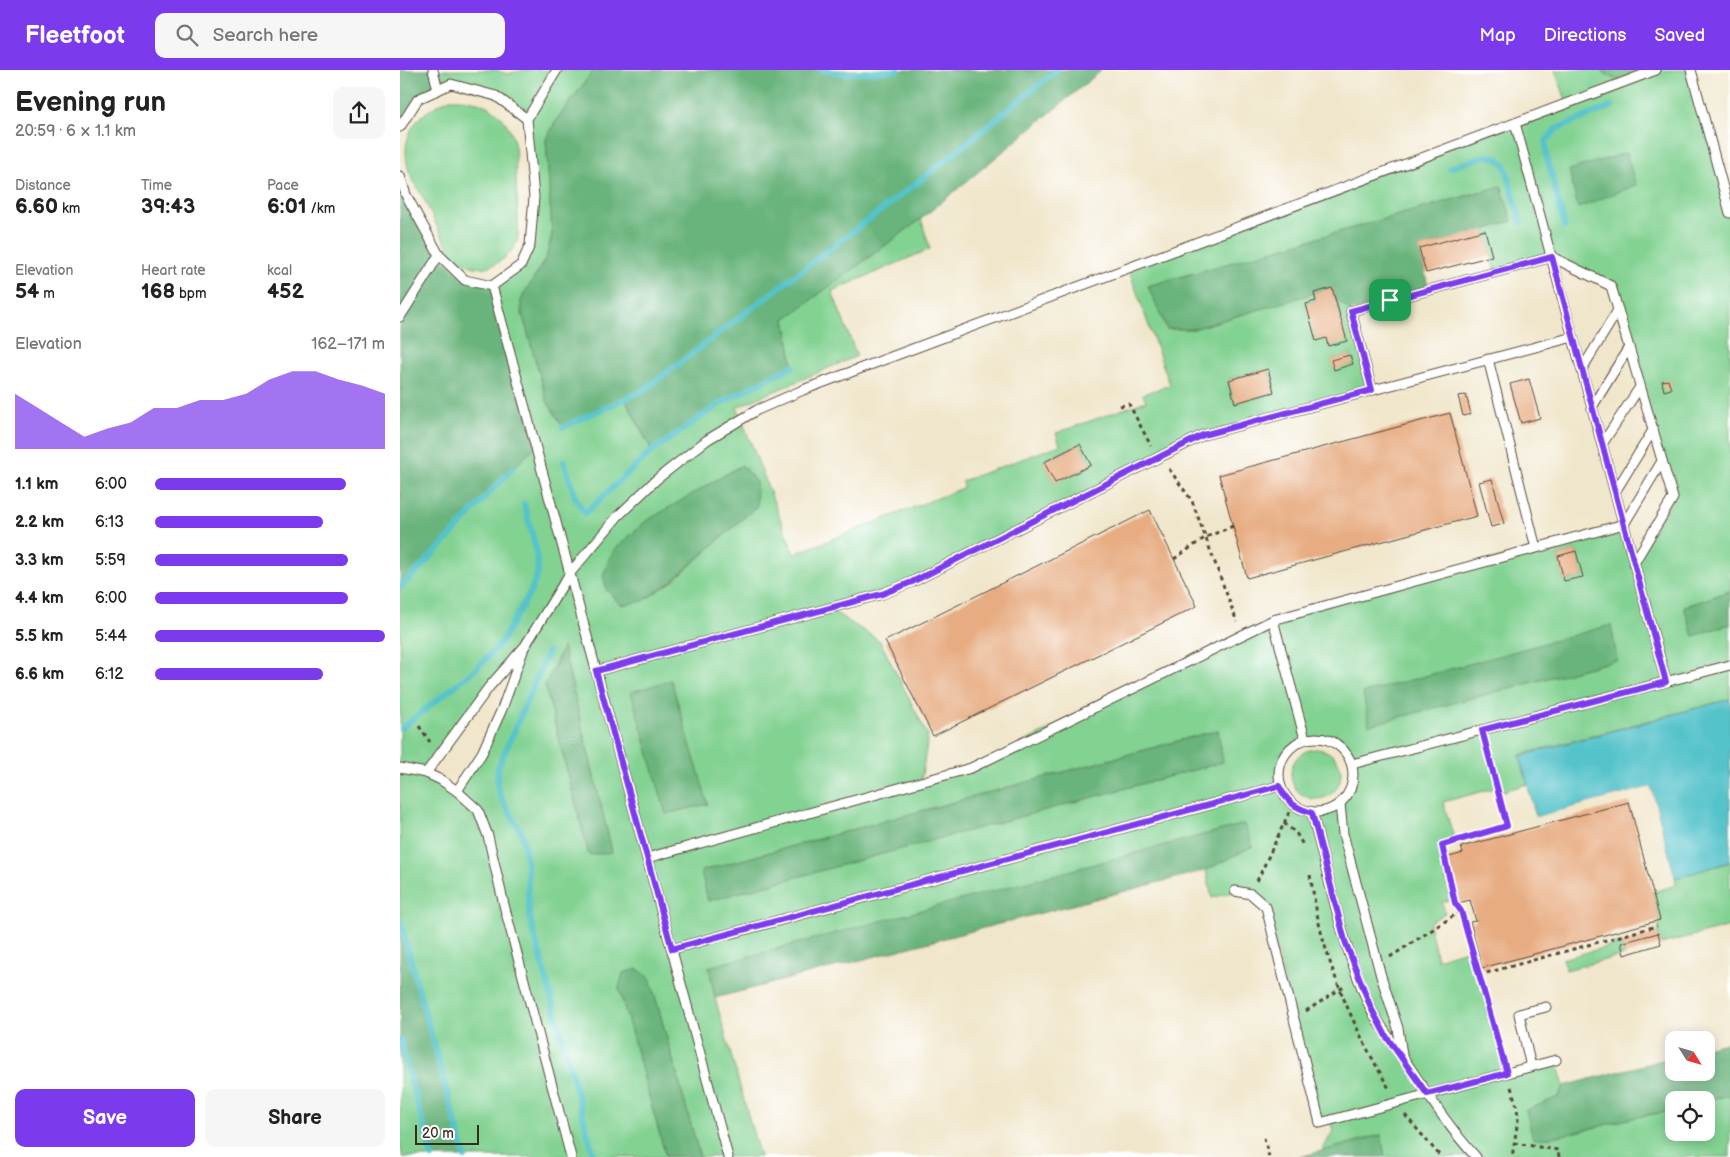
<!DOCTYPE html>
<html lang="en">
<head>
<meta charset="utf-8">
<style>
  :root { --surface:#fff; --page:#f6f6f6; --text:#222; --muted:#767676; --accent:#7c3aed }
  body { margin:0; font-family:"Balsamiq Sans",sans-serif; background:var(--page); color:var(--text); height:100vh; display:flex; flex-direction:column; font-size:19px; white-space:nowrap }
  * { box-sizing:border-box; margin:0 }
  p { font-size:16px; color:var(--muted) }
  .icon { flex:none; width:28px; height:28px; fill:none; stroke:currentColor; stroke-width:2; stroke-linecap:round; stroke-linejoin:round }
  .map { position:relative; flex:1; overflow:hidden }
  .details { display:flex; flex-direction:column; background:var(--surface); width:400px }
  .details>* { flex:none }
  .needle { width:32px; rotate:127deg }
  .tools { position:absolute; left:1265px; top:961px; display:grid; gap:10px }
  .tools a { display:grid; place-items:center; width:50px; height:50px; border-radius:10px; background:var(--surface); box-shadow:0 2px 12px #0003; font-size:25px }
  .scale { position:absolute; left:15px; bottom:12px; width:64px; box-sizing:border-box; padding-left:5px; border:2px solid #3b2a1e; border-top:0; font-size:14px; line-height:18px; white-space:nowrap; color:#3b2a1e; -webkit-text-stroke:4px #fff; paint-order:stroke }
  .pin { position:absolute; display:grid; place-items:center; width:42px; height:42px; color:#fff; margin:-21px; border-radius:10px; box-shadow:0 2px 8px #0006 }
  .round { display:grid; place-items:center; flex:none; width:52px; height:52px; border-radius:10px; background:var(--page) }
  .head { display:flex; align-items:center; justify-content:space-between; height:85px; padding:0 15px }
  h1 { font-size:28px; font-weight:700; line-height:38px }
  .figures { display:grid; grid-template-columns:repeat(3,1fr); gap:8px; height:85px; padding:5px 15px }
  .figures div { display:grid; align-content:center }
  .figures b { font-size:21px; font-weight:700 }
  .figures small { font-size:14px; font-weight:400 }
  .figures p { font-size:14px }
  .chart { height:140px; padding:10px 15px }
  .chart p { display:flex; justify-content:space-between }
  .chart svg { width:100%; height:90px; margin-top:5px; fill:var(--accent); opacity:.7 }
  .button { display:flex; gap:10px; margin-top:auto; padding:10px 15px }
  .button a { flex:1; height:58px; border-radius:10px; background:var(--accent); color:#fff; font-size:20px; font-weight:700; line-height:58px; text-align:center }
  .button a+a { background:var(--page); color:var(--text) }
  ul { padding:0 15px; list-style:none; font-size:16px }
  li { display:grid; grid-template-columns:80px 60px 1fr; align-items:center; height:38px }
  li i { height:12px; border-radius:6px; background:var(--accent) }
  header { display:flex; align-items:center; gap:30px; box-sizing:border-box; height:70px; padding:0 25px; background:var(--accent); color:#fff }
  header strong { font-size:24px }
  nav { display:flex; gap:28px; margin-inline-start:auto; font-size:18px }
  .search { width:350px; height:45px; background:var(--page); display:flex; align-items:center; gap:12px; box-sizing:border-box; padding:0 18px; border-radius:10px; color:var(--muted); font-size:19px }
  main { display:flex; flex:1; min-height:0 }
  .map>svg:first-child { display:block }
  .green { fill:#82d292; stroke:#5e7e58; fill-rule:evenodd }
  .forest { fill:#69b47c; stroke:#526f4d }
  .water { fill:#55c3ca; stroke:#487674 }
  .pier { fill:#f0e6cb }
  .lines { fill:none; stroke-linecap:round; stroke-linejoin:round }
  .stream { stroke:#55c3ca; stroke-width:6 }
  .building { fill:#e7ac81 }
  .lane-casing { stroke:#564638; stroke-width:11 }
  .path { stroke:#564638; stroke-width:3; stroke-dasharray:4 4; stroke-linecap:butt }
  .lane { stroke:#fff; stroke-width:9 }
  .route-casing { stroke:#fff; stroke-width:10 }
  .route { stroke:#7c3aed; stroke-width:6 }
</style>
</head>
<body>
<header>
<strong>Fleetfoot</strong>
<div class="search"><svg class="icon" aria-label="search" viewBox="0 0 24 24"><circle cx="10" cy="10" r="6"/><path d="M15 15l6 6"/></svg>Search here</div>
<nav><a>Map</a><a>Directions</a><a>Saved</a></nav>
</header>
<main>
<section class="details">
<div class="head"><div><h1>Evening run</h1><p>20:59 · 6 × 1.1 km</p></div><a class="round"><svg class="icon" aria-label="share" viewBox="0 0 24 24"><path d="M12 15V3M7 8l5-5 5 5M5 13v7h14v-7"/></svg></a></div>
<div class="figures">
<div><p>Distance</p><b>6.60<small> km</small></b></div>
<div><p>Time</p><b>39:43</b></div>
<div><p>Pace</p><b>6:01<small> /km</small></b></div>
</div>
<div class="figures">
<div><p>Elevation</p><b>54<small> m</small></b></div>
<div><p>Heart rate</p><b>168<small> bpm</small></b></div>
<div><p>kcal</p><b>452</b></div>
</div>
<div class="chart"><p><span>Elevation</span>162–171 m</p>
<svg viewBox="0 0 160 44" preserveAspectRatio="none"><path d="M0 44V17L10 24L20 31L30 38L40 34L50 31L60 24L70 24L80 20L90 20L100 17L110 10L120 6L130 6L140 10L150 13L160 17V44z"/></svg>
</div>
<ul>
<li><b>1.1 km</b>6:00<i style="width:83%"></i></li>
<li><b>2.2 km</b>6:13<i style="width:73%"></i></li>
<li><b>3.3 km</b>5:59<i style="width:84%"></i></li>
<li><b>4.4 km</b>6:00<i style="width:84%"></i></li>
<li><b>5.5 km</b>5:44<i style="width:100%"></i></li>
<li><b>6.6 km</b>6:12<i style="width:73%"></i></li>
</ul>
<div class="button"><a>Save</a><a>Share</a></div>
</section>
<div class="map">
<svg width="1330" height="1087" viewBox="0 0 1330 1087">
  <rect width="100%" height="100%" fill="#fff"/>
  <filter id="ink" filterUnits="userSpaceOnUse"><feTurbulence type="fractalNoise" baseFrequency=".02" numOctaves="2"/><feDisplacementMap in="SourceGraphic" scale="10" xChannelSelector="R" yChannelSelector="G"/><feConvolveMatrix kernelMatrix="1 2 1 2 8 2 1 2 1" color-interpolation-filters="sRGB"/></filter>
  <filter id="wash" filterUnits="userSpaceOnUse"><feTurbulence type="fractalNoise" baseFrequency=".0096" numOctaves="4" result="noise"/><feDisplacementMap in="SourceGraphic" scale="20" xChannelSelector="R" yChannelSelector="G"/><feGaussianBlur stdDeviation="1.12" result="paint"/><feColorMatrix in="noise" values="0 0 0 0 0 0 0 0 0 0 0 0 0 0 0 0 0 1.4 0 .05"/><feComposite in="paint" operator="in"/></filter>
  <g filter="url(#wash)">
    <rect width="100%" height="100%" fill="#f0e6cb"/>
    <g class="green">
      <path d="M33,0h63l11,4 16,-4h71l-36,48 -12,21 6,95 -5,21 -26,47 1,11 25,88 16,26 62,-28 27,52 69,-48 72,-37 -8,-47 136,-100 9,30 -98,42 25,65 -120,51 57,147 169,-66 -1,-7 98,-36 -4,-12 90,-32 -3,-7 27,-9 -39,-109 -4,-7 440,-166 -12,-33h44l23,13 34,-13h35l39,143v378l-45,15 8,30 37,-12v75l-210,56 8,29 -25,7 -1,-5 -59,16 11,36 -16,5 13,57 -9,2 3,11 -16,10 8,36 35,-11 35,125 49,-13 8,26 -31,52c33,-1 64,-12 95,-19 15,-4 31,-5 46,-9v22h32v-31l24,-6v62h-345l-4,-22 -59,16 11,-20 -3,-11 -10,3 -54,-216c-22,-19 -27,-17 -54,-9l-6,-28 47,-24 -544,121 6,31 45,159h-60l-50,-179 -31,10 47,169h-201l-65,-235v-335l21,-19 66,-73 49,-49 -44,-160c9,-7 22,-13 29,-21 22,-28 9,-111 6,-146l-31,-23 -45,-12 -13,6zM1101,116l10,35 -26,9 11,42 56,-15 59,29 62,212 -39,64 -10,-38 -351,96 -302,148 -50,14 7,-46 -48,-95 -51,-32 83,-27 291,-147 169,-45 -21,-79 -15,-12 10,41 -18,6 -2,-8 -20,-34 10,-3 -2,-8 -121,36h-26l-19,-43zM950,285l3,9 -19,5 -3,-9zM868,299l6,23 -39,11 -6,-24zM680,374l11,21 -36,18 -11,-22zM357,436l-85,76 -29,19zM1176,481l7,26 -19,4 -6,-25zM1211,556l6,34 -248,65zM124,577l-42,106 -25,37 -31,-17zM163,578l49,203 -23,4 -44,-169zM818,660l4,32 -514,139 -7,-30zM919,667c5,1 11,2 15,5 39,21 13,82 -30,68 -10,-3 -17,-9 -22,-19 -11,-19 1,-45 22,-52 5,-2 11,-1 15,-2z"/>
      <path d="M422,0h76l-52,4z"/>
      <path d="M50,29c31,-1 56,11 64,43 3,13 1,27 2,39 1,20 3,39 2,58 -7,19 -28,33 -47,27 -8,-3 -14,-8 -20,-13 -9,-17 -18,-34 -26,-52 -6,-11 -16,-25 -18,-38 -6,-34 15,-52 43,-64z"/>
      <circle cx="916" cy="704" r="25"/>
      <path d="M1330,792v64l-69,18 -3,-11 2,-13 -7,-28 23,-7 -1,-7z"/>
      <path d="M1221,873l3,12 -58,15 -4,-11z"/>
      <path d="M0,970l32,117h-29l-3,-11z"/>
    </g>
    <g class="forest">
      <path d="M0,0h33l5,20 -20,9 -18,28z"/>
      <path d="M194,0h228l24,4 52,-4h204l-181,149 -136,100 8,47 -72,37 -69,48 -27,-52 -62,28 -16,-26 -25,-88 -1,-11 2,-7 17,-26 7,-14 5,-21 -6,-95 12,-21z"/>
      <path d="M1199,0h57l-34,13z"/>
      <path d="M1226,83l10,32 -58,23 -9,-38z"/>
      <path d="M0,106l39,79 26,25 27,6 44,160 -49,49 -66,73 -21,19z"/>
      <path d="M1101,116l11,35 -93,27 10,42 -78,21 -15,-12 -4,-11 -139,41h-26l-19,-43z"/>
      <path d="M342,395l14,17 1,24 -85,75 -29,20 -21,4 -15,-14 -4,-16 11,-25 32,-29z"/>
      <path d="M1330,521v33l-37,12 -9,-29z"/>
      <path d="M1211,555l6,35 -248,65 -6,-32z"/>
      <path d="M163,577l49,205 -23,3 -44,-170z"/>
      <path d="M271,610l37,124 -42,10 -35,-122z"/>
      <path d="M818,660l5,32 -515,139 -7,-30z"/>
      <path d="M844,754l9,22 -47,24 -491,128 -6,-31z"/>
      <path d="M0,852l65,235h-33l-32,-117z"/>
      <path d="M238,899l12,9 50,179h-34l-47,-169 4,-15z"/>
      <path d="M1330,972v53l-24,6 -32,-1v10c-15,4 -31,5 -46,9 -31,7 -62,18 -95,20l-7,-29 32,-13 6,-11 110,-29v15h32v-24z"/>
      <path d="M981,1065l4,22h-86z"/>
    </g>
    <path class="water" d="M1330,629v163l-55,16 -24,-91 -115,30 -16,-61z"/>
    <path class="pier" d="M1251,717l24,93 -3,-2 -23,-88 -113,29v-2z"/>
    <g class="lines">
      <g class="stream">
        <path d="M422,0l24,4 52,-4"/>
        <path d="M1050,98l35,-12 12,2 8,7 16,58"/>
        <path d="M1165,157l-19,-73v-13l10,-12 56,-23"/>
        <path d="M163,357l81,-37 282,-214 131,-106"/>
        <path d="M164,391l12,38 9,14 67,-62 69,-48 72,-37"/>
        <path d="M0,517c40,-36 74,-79 112,-118"/>
        <path d="M148,582l-50,116 -1,17 4,13 21,36 5,28 2,52 65,243"/>
        <path d="M2,658l74,-59 24,-25 31,-53 7,-19 -2,-23 -12,-45"/>
        <path d="M0,852l65,235"/>
        <path d="M0,970l32,117"/>
      </g>
    </g>
    <g id="blocks">
      <g class="building">
        <path d="M1085,160l7,26 -66,17 -7,-25z"/>
        <path d="M932,218l15,53 -19,5 -2,-8 -10,3 -10,-37 10,-3 -2,-8z"/>
        <path d="M950,285l3,9 -19,6 -3,-10z"/>
        <path d="M868,299l6,23 -39,11 -6,-23z"/>
        <path d="M1129,309l11,39 -19,5 -11,-39z"/>
        <path d="M1268,310l3,9 -7,2 -2,-10z"/>
        <path d="M1066,325l5,19 -8,2 -5,-20z"/>
        <path d="M1050,343l27,103 -230,62 -28,-103z"/>
        <path d="M680,374l11,21 -36,18 -11,-21z"/>
        <path d="M1092,409l12,45 -13,3 -12,-45z"/>
        <path d="M750,440l47,96 -264,130 -48,-95z"/>
        <path d="M1176,481l7,26 -19,4 -6,-25z"/>
        <path d="M1229,732l31,118 -178,48 -12,-46 6,-1 -6,-21 -12,3 -12,-45 17,-5 -2,-6z"/>
        <path d="M1258,863l3,11 -37,11 -3,-12z"/>
      </g>
    </g>
  </g>
  <g filter="url(#ink)">
    <use href="#blocks" fill-opacity="0" stroke="#564638" stroke-width="1"/>
    <g class="lines">
      <defs>
        <g id="lane">
          <path d="M33,0l5,20"/>
          <path d="M1291,0l39,143"/>
          <path d="M1115,53l151,558"/>
          <path d="M0,57l18,-28 33,-15 45,12 31,23"/>
          <path d="M0,106l6,19 33,60 26,25 27,6 29,-21 9,-20 4,-48 -7,-78 30,-49"/>
          <path d="M92,216l236,871"/>
          <path d="M0,247l39,-62"/>
          <path d="M1088,289l48,189"/>
          <path d="M1182,299l36,-59"/>
          <path d="M972,320l-21,-79 201,-54 59,29 62,212 -39,65"/>
          <path d="M1192,337l37,-60"/>
          <path d="M1202,374l38,-57"/>
          <path d="M1215,422l38,-62"/>
          <path d="M873,550l32,119"/>
          <path d="M196,601l286,-77 30,-12 291,-147 370,-98"/>
          <circle cx="916" cy="705" r="37"/>
          <path d="M952,694l378,-99"/>
          <path d="M0,698l26,5 15,7 16,11 21,19 10,26 16,69 67,252"/>
          <path d="M26,703l63,-86 36,-41 45,-73 48,-57 39,-37 50,-39 50,-30 46,-20 853,-320"/>
          <path d="M57,721l25,-38 20,-44 21,-58"/>
          <path d="M940,734l3,30 38,142 17,52 4,27"/>
          <path d="M912,743c17,65 30,134 59,196 9,18 22,33 33,50 23,34 44,68 72,98"/>
          <path d="M247,788l324,-90 302,-148 351,-96 38,-63"/>
          <path d="M835,821l16,3 15,13 54,216 236,-63"/>
          <path d="M272,879l607,-163"/>
          <path d="M1131,997l-12,-53 27,-7"/>
        </g>
      </defs>
      <use href="#lane" class="lane-casing"/>
      <g class="path">
        <path d="M720,336l9,-2 22,42"/>
        <path d="M769,399l23,32 45,121"/>
        <path d="M774,489l32,-22 27,-11"/>
        <path d="M19,656l11,16"/>
        <path d="M1086,672l21,84 -65,19 13,58 6,8 42,148"/>
        <path d="M884,753l12,10 7,12"/>
        <path d="M910,805c4,21 7,43 13,64 15,54 39,103 67,151"/>
        <path d="M857,811l36,-77"/>
        <path d="M990,887l71,-46"/>
        <path d="M1079,905l178,-49"/>
        <path d="M906,941l39,-25"/>
        <path d="M1111,1017l6,20 1,13 -6,37"/>
        <path d="M1005,1045l36,42"/>
        <path d="M864,1068l5,19"/>
        <path d="M1114,1073l44,7 1,7"/>
      </g>
      <use href="#lane" class="lane"/>
    </g>
  </g>
  <g class="lines" filter="url(#ink)">
    <defs>
      <path id="route" d="M1152,187l114,425 -184,48 25,96 -65,19 13,58 6,8 46,162 -80,21 -41,-58 -15,-28 -26,-67 -33,-128c-18,-6 -24,-10 -33,-27l-607,163 -76,-278 286,-77 30,-12 291,-147 169,-45 -21,-79z"/>
    </defs>
    <use href="#route" class="route-casing"/>
    <use href="#route" class="route"/>
  </g>
</svg>
<div class="tools">
<a><svg class="needle" viewBox="-14 -14 28 28"><path d="M0-13l5 13h-10z" fill="#e53935"/><path d="M0 13l5-13h-10z" fill="#767676"/></svg></a>
<a><svg class="icon" aria-label="locate" viewBox="0 0 24 24"><circle cx="12" cy="12" r="6"/><path d="M12 2v4M12 18v4M2 12h4M18 12h4"/></svg></a>
</div>
<div class="scale">20 m</div>
<div class="pin" style="left:990px;top:230px;background:#1e9e55"><svg class="icon" aria-label="arrive" viewBox="0 0 24 24"><path d="M6 21V4h12l-3 4 3 4H6"/></svg></div>
</div>
</main>
</body>
</html>
